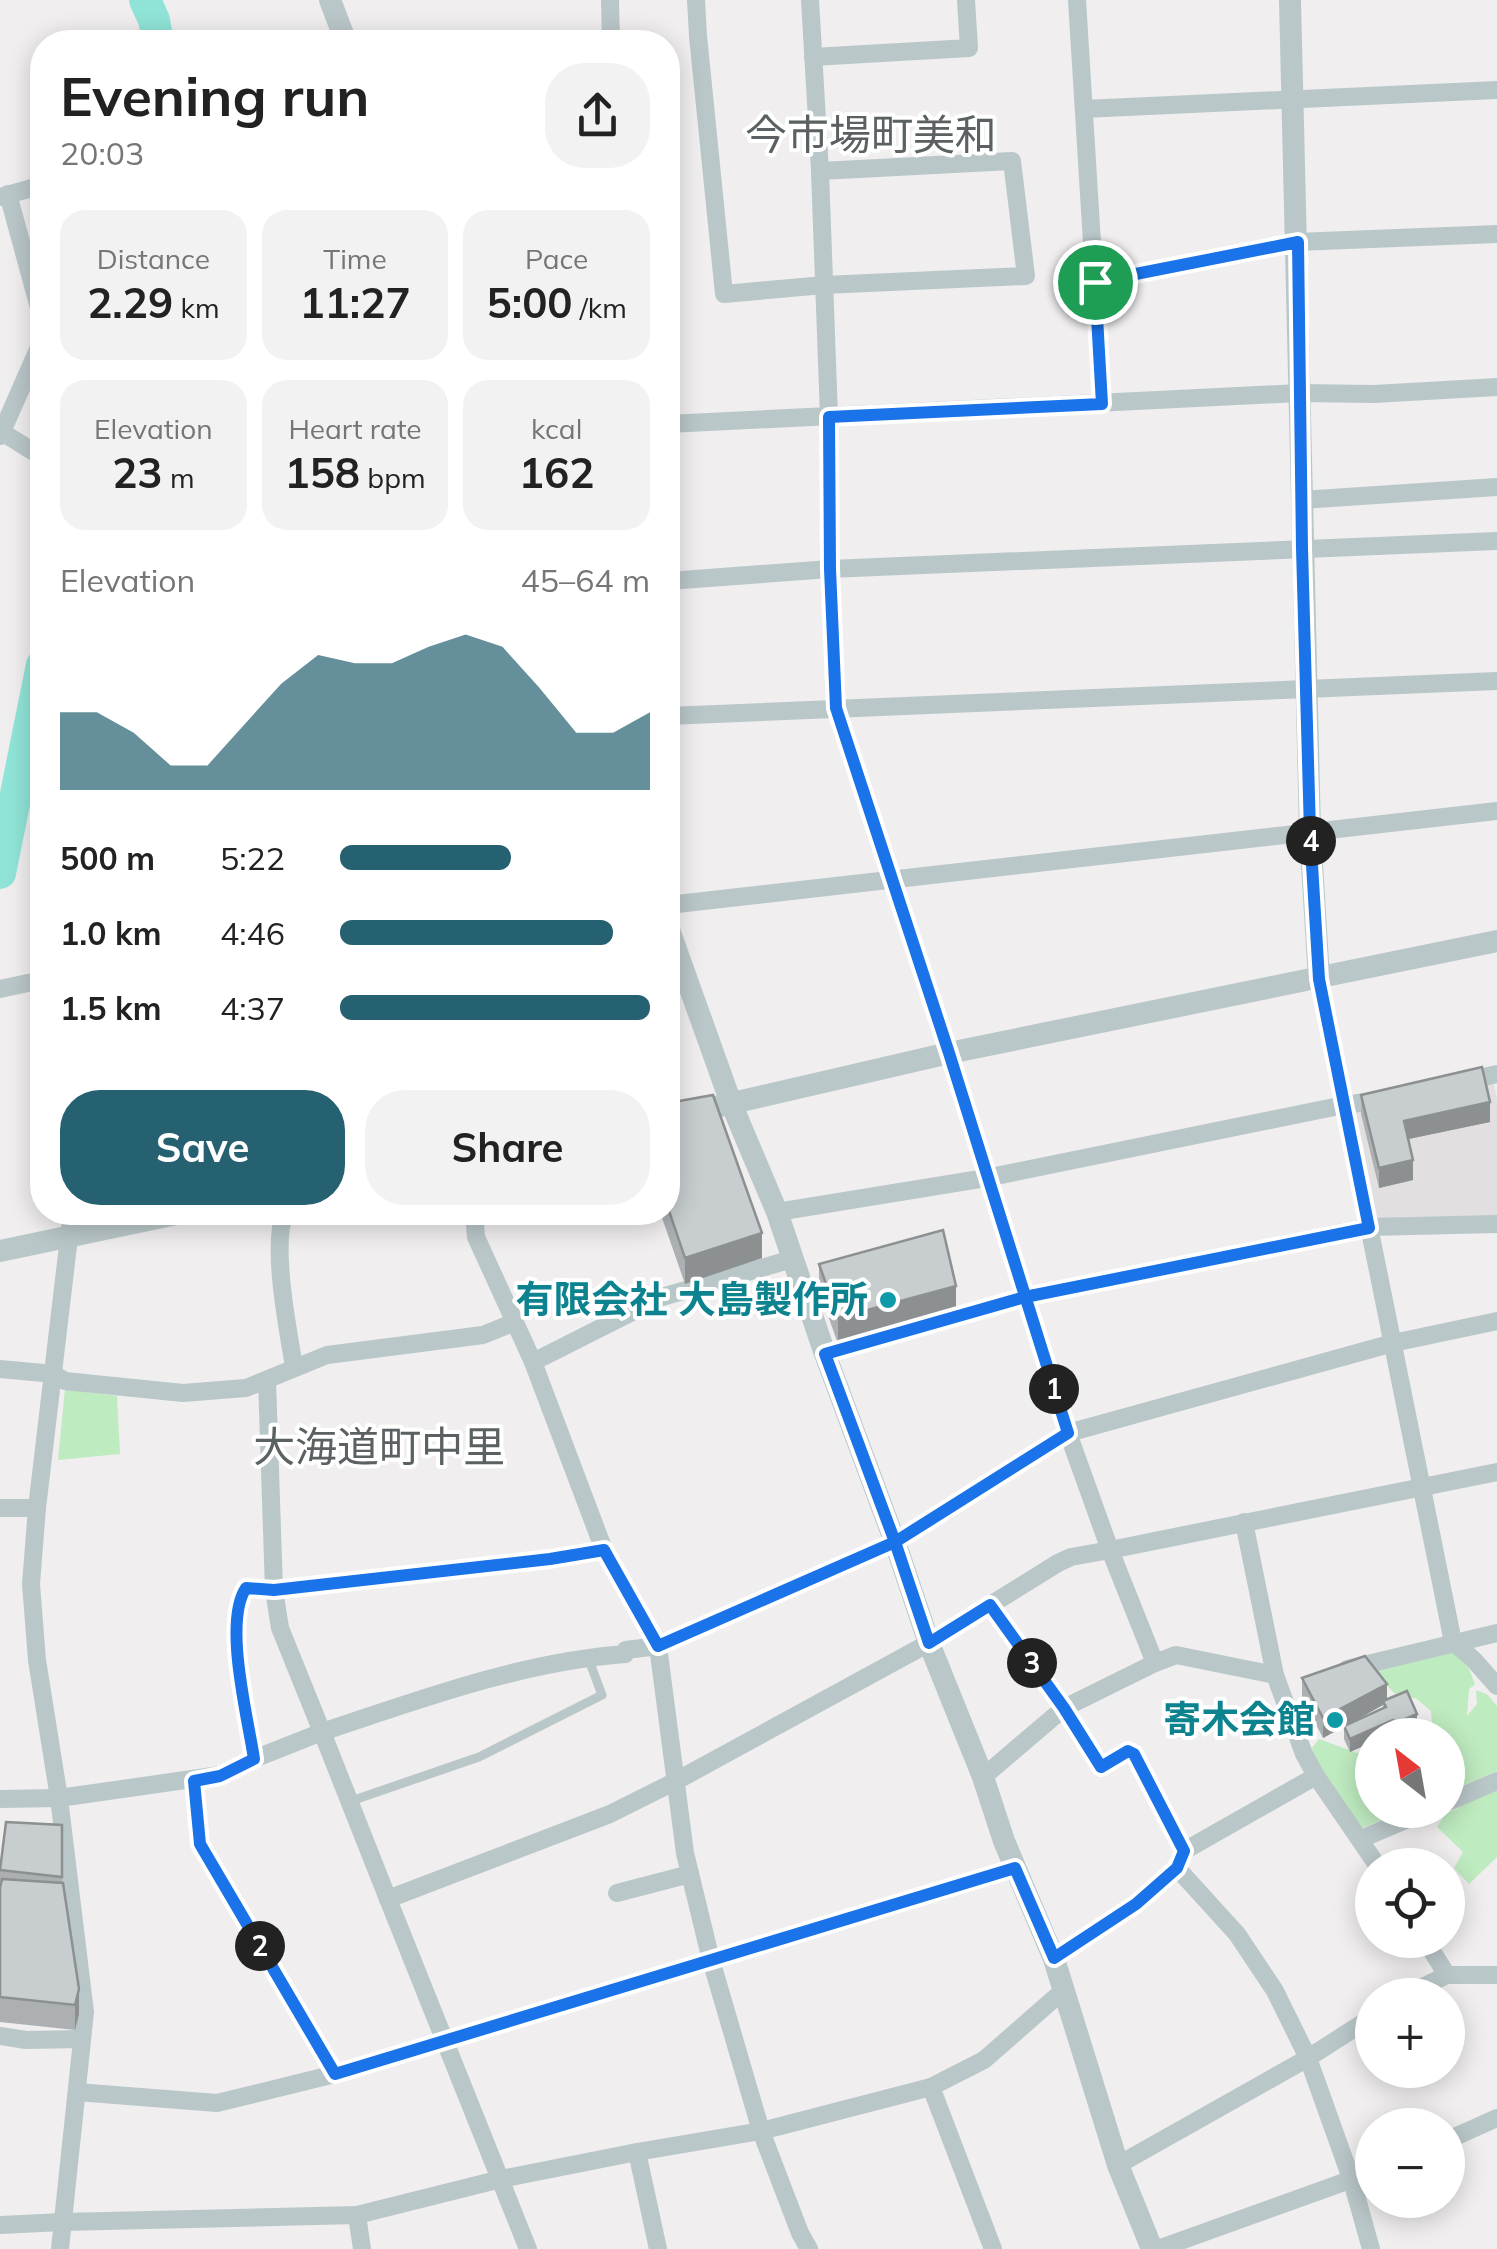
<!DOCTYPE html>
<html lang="en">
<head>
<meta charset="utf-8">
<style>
  :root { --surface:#fff; --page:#f2f2f2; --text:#222; --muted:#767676; --accent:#256170 }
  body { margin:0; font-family:Mulish,"Noto Sans JP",sans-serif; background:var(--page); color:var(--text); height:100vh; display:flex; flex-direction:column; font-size:38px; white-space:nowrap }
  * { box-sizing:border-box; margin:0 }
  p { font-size:32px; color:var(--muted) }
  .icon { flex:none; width:55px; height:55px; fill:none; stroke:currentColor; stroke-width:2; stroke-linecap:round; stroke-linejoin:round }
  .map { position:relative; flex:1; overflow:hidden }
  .side { position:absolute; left:30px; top:30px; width:650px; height:1195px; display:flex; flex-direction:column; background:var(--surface); border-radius:40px; box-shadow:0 5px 25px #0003 }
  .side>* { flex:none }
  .needle { width:65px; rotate:329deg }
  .buttons { position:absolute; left:1355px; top:1718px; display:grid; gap:20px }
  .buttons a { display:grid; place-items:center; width:110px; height:110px; border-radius:50%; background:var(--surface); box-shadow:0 5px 25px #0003; font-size:50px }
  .pin { position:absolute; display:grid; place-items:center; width:85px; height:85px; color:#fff; margin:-42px; border:5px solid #fff; border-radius:50%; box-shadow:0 2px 10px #0007 }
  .km { position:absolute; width:50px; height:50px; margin:-25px; border-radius:50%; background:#222; color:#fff; font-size:28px; line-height:50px; text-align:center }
  .round { display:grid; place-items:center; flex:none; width:105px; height:105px; border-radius:40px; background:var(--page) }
  .overview { display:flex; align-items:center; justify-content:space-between; height:170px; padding:0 30px }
  h1 { font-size:55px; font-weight:700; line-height:75px }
  .stats { display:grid; grid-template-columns:repeat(3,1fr); gap:15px; height:170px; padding:10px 30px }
  .stats div { display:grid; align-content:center; border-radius:25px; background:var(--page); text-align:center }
  .stats b { font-size:42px; font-weight:700 }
  .stats small { font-size:28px; font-weight:400 }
  .stats p { font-size:28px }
  .chart { height:280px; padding:20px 30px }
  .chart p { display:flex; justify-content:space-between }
  .chart svg { width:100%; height:180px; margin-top:10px; fill:var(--accent); opacity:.7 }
  .button { display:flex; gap:20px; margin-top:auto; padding:20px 30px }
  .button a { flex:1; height:115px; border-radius:40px; background:var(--accent); color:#fff; font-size:40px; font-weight:700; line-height:115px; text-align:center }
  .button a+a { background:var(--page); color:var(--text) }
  ul { padding:0 30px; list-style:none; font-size:32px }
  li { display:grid; grid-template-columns:160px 120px 1fr; align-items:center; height:75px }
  li i { height:25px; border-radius:12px; background:var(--accent) }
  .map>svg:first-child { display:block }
  .education { fill:#e1dfe0 }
  .green { fill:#bfebc0 }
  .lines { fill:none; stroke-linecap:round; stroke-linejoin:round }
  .river { stroke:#90e4d7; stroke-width:32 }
  .service { stroke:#bac7c9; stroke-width:9 }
  .minor { stroke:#bac7c9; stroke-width:18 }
  .tertiary { stroke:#bac7c9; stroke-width:22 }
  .wall { fill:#acb0b2 }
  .shaded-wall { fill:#8c9091 }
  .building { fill:#c8cdcf; stroke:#8c9091; stroke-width:2.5 }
  .route-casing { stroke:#fff; stroke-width:20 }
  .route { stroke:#1a73e8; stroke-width:12 }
  .culture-dot { fill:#0f9aa8; stroke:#fff; stroke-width:4 }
  .labels { text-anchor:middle; stroke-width:8; stroke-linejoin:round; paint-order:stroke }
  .culture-label { font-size:38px; font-weight:bold; fill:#0d838f; stroke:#fff; text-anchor:end }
  .quarter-label { font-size:42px; fill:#5b6162; stroke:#fff }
</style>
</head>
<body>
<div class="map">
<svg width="1497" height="2249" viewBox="0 0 1497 2249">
  <rect width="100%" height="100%" fill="#f0eeef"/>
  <path class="education" d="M1492,1075l5,24v125l-128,3 -25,-122z"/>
  <g class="green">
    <path d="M65,1389l52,7 3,58 -62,6z"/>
    <path d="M1449,1647l19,20 7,17 -6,5 -2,27 10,-12 -1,-14 12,5 9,11v65l-49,21v-23l2,-3 -2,-5v-26h-15l-2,-24 -14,-12 -23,-6 -21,-23z"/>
    <path d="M1319,1739l38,14 15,-7v64h33l-45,19 -43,-60 -5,-21z"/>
    <path d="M1497,1791v66l-28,27 -15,-16 9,-16 -26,-25 9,-14 13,-5 -2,-14z"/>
  </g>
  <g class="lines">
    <g class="river">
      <path d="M145,0l9,20 4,22"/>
      <path d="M0,873l42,-208"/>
    </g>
    <path class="service" d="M351,1801l128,-44 123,-62 -13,-35"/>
    <g class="minor">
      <path d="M610,0l1,42"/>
      <path d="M696,0l2,36 26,258 100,-9 202,-9 -14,-115 -192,10"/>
      <path d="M810,0l10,171 9,246 1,152 6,139 113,345 119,380 42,117 387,-78"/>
      <path d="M1077,0l25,404"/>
      <path d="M813,57l156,-9 -3,-48"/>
      <path d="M1084,109l413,-19"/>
      <path d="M0,197l42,-12"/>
      <path d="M1095,282l202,-40 200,-8"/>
      <path d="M668,424l631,-31 75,1 123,-7"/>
      <path d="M0,431l42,26"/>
      <path d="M0,436l41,-93v-28l-33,-121"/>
      <path d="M1301,500l196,-13"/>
      <path d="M668,581l162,-12 667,-28"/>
      <path d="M668,716l829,-35"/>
      <path d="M668,905l829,-94"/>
      <path d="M1319,979l134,663 20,17 24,27"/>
      <path d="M0,989l42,-9"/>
      <path d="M1465,1081l32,-7"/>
      <path d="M285,1212c-14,34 3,117 9,155"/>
      <path d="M474,1212l2,25 57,125 71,188 54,96 237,-104 173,-109 325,-90 104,-22"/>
      <path d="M777,1212l209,-34 358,-73 37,-5"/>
      <path d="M825,1354l200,-57 344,-70 128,-3"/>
      <path d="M533,1362l129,-65 130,-38"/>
      <path d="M0,1369l54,5 11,7 118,12 63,-5 81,-33 156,-20 32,-13"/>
      <path d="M267,1380l7,210 6,38 42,104c99,-33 199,-70 303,-78l1,-4 32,-4 27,207 26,107 50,171 39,102 9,16"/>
      <path d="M0,1508h37"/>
      <path d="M1244,1522l31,153"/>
      <path d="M990,1605l74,103 37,59 27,-16 6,2 50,98"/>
      <path d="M1347,1669l150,-36"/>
      <path d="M254,1759c-6,-40 -31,-139 -8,-171l28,2 275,-31 55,-9"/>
      <path d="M983,1777l81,-69 91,-45 21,-8 99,20 29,79 12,22 61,89"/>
      <path d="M194,1781l6,63 135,230"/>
      <path d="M0,1799l59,-1 -22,-138 -6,-76 6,-76 35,-296"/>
      <path d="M1448,1802l49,-21"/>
      <path d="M1361,1839l68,-29"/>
      <path d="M1177,1868l60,66 38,57 33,67 44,123 19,68"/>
      <path d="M617,1893l73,-19"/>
      <path d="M388,1899l140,350"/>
      <path d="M1425,1940l22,35"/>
      <path d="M1054,1959l82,-56 41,-35 7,-17 132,-75"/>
      <path d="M1406,1995l41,-20h50"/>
      <path d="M0,2036l26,4 56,-1"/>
      <path d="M931,2087l62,162"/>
      <path d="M77,2092l140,11 118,-29 680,-205"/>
      <path d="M1448,2140l49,-22"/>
      <path d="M637,2152l21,97"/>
      <path d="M1118,2165l190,-107 64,-41"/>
      <path d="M357,2215l5,34"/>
      <path d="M0,2225l63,-3 294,-7 144,-36 136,-27 124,-21 170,-44 53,-27 81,-71"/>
      <path d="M60,2249l25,-237 -26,-214 161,-23 34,-16 68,-27 66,167 222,-85 66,-33 253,-138 129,-80 13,-6 39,-7 45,113"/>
      <path d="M1158,2249l214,-77"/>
    </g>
    <g class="tertiary">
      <path d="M330,0l16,42"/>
      <path d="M1290,0l20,832 9,147"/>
      <path d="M668,927l63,176 46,109 48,142 70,188 34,101 54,134 21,64 50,118 64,206 34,84"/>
      <path d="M668,1118l281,-65 548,-112"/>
      <path d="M0,1251l186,-39"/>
    </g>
  </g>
  <g class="wall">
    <path d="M1361,1095l129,27 -82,17 5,41 -34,8 -18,-74z"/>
    <path d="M668,1103l94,155 -77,26 -25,-72h8z"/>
    <path d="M819,1264l137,47 -118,33 -19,-54z"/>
    <path d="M1302,1678l85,22 30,26 -19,9h-3l-2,-3 -6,3h-15v7l-22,10 -6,-13v-13l39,-17v-4l-60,33 -21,-41z"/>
    <path d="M62,1825v58l17,131 -4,16 -75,-8v-160z"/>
  </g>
  <g class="shaded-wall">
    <path d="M1490,1102v20l-86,18v-19z"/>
    <path d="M1413,1160v20l-34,8v-20z"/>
    <path d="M762,1233v25l-77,26v-26z"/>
    <path d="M956,1286v25l-118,33v-26z"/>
    <path d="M1387,1684v19l-4,-2v4l-60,33v-20z"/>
    <path d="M1417,1714v12l-21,9v-12z"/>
    <path d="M1393,1720v12l-6,3h-15v7l-22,10v-13z"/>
    <path d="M79,1989v25l-4,16v-25z"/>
  </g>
  <g class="building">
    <path d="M1482,1067l8,35 -86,19 9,39 -34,8 -18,-73z"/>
    <path d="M713,1095l49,138 -77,25 -17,-50v-105z"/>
    <path d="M943,1230l13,56 -118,32 -19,-54z"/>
    <path d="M1365,1656l22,28 -64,34 -21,-40z"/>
    <path d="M1407,1691l10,23 -21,9 -3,-3 -43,19 -6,-13 42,-19 -3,-6z"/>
    <path d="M6,1822l56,3v52l-62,-7z"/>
    <path d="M2,1879l61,4 16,106 -4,16 -75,-8v-109z"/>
  </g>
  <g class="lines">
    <defs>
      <path id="route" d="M1095,282l7,122 -273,13 1,152 6,139 113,345 119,380 -173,109 -237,104 -54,-96 -54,9 -276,31 -28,-2c-23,34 2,130 8,171l-34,17 -26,5 6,63 135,230 680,-206 39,90 82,-54 41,-36 7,-17 -50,-97 -6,-3 -27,16 -37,-59 -74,-103 -61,38 -34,-101 -70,-188 200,-57 344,-69 -50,-249 -9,-147 -8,-284 -4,-306 -203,40"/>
    </defs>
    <use href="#route" class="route-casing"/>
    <use href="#route" class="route"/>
  </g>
  <g class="culture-dot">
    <circle cx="888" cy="1300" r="10"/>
    <circle cx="1335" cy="1720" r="10"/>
  </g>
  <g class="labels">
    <g class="culture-label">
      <text x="868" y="1313">有限会社 大島製作所</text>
      <text x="1315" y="1733">寄木会館</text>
    </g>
    <g class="quarter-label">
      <text x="871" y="150">今市場町美和</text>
      <text x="379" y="1462">大海道町中里</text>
    </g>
  </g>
</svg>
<div class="buttons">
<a><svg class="needle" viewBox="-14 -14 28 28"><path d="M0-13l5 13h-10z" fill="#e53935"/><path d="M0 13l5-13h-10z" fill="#767676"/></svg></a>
<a><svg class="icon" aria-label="locate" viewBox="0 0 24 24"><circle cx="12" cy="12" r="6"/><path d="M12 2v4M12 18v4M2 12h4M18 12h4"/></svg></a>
<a>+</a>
<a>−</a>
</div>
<div class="pin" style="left:1095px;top:282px;background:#1e9e55"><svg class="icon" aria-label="arrive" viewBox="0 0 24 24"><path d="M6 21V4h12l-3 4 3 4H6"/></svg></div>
<b class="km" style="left:1054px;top:1389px">1</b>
<b class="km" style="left:260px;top:1946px">2</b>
<b class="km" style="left:1032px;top:1663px">3</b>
<b class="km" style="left:1311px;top:841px">4</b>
<section class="side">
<div class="overview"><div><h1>Evening run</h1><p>20:03</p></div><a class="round"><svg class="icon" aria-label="share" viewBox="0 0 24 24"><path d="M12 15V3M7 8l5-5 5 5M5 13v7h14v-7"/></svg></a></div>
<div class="stats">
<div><p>Distance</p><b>2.29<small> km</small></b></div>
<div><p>Time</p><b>11:27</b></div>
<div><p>Pace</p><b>5:00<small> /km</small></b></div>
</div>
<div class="stats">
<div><p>Elevation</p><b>23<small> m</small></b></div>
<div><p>Heart rate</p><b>158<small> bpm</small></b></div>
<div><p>kcal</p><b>162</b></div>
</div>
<div class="chart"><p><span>Elevation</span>45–64 m</p>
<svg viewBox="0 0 160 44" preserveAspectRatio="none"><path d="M0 44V25L10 25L20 30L30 38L40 38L50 28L60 18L70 11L80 13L90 13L100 9L110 6L120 9L130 19L140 30L150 30L160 25V44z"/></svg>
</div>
<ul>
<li><b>500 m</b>5:22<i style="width:55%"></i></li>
<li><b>1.0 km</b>4:46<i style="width:88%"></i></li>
<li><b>1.5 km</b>4:37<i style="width:100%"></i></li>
</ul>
<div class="button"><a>Save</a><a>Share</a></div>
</section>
</div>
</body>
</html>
